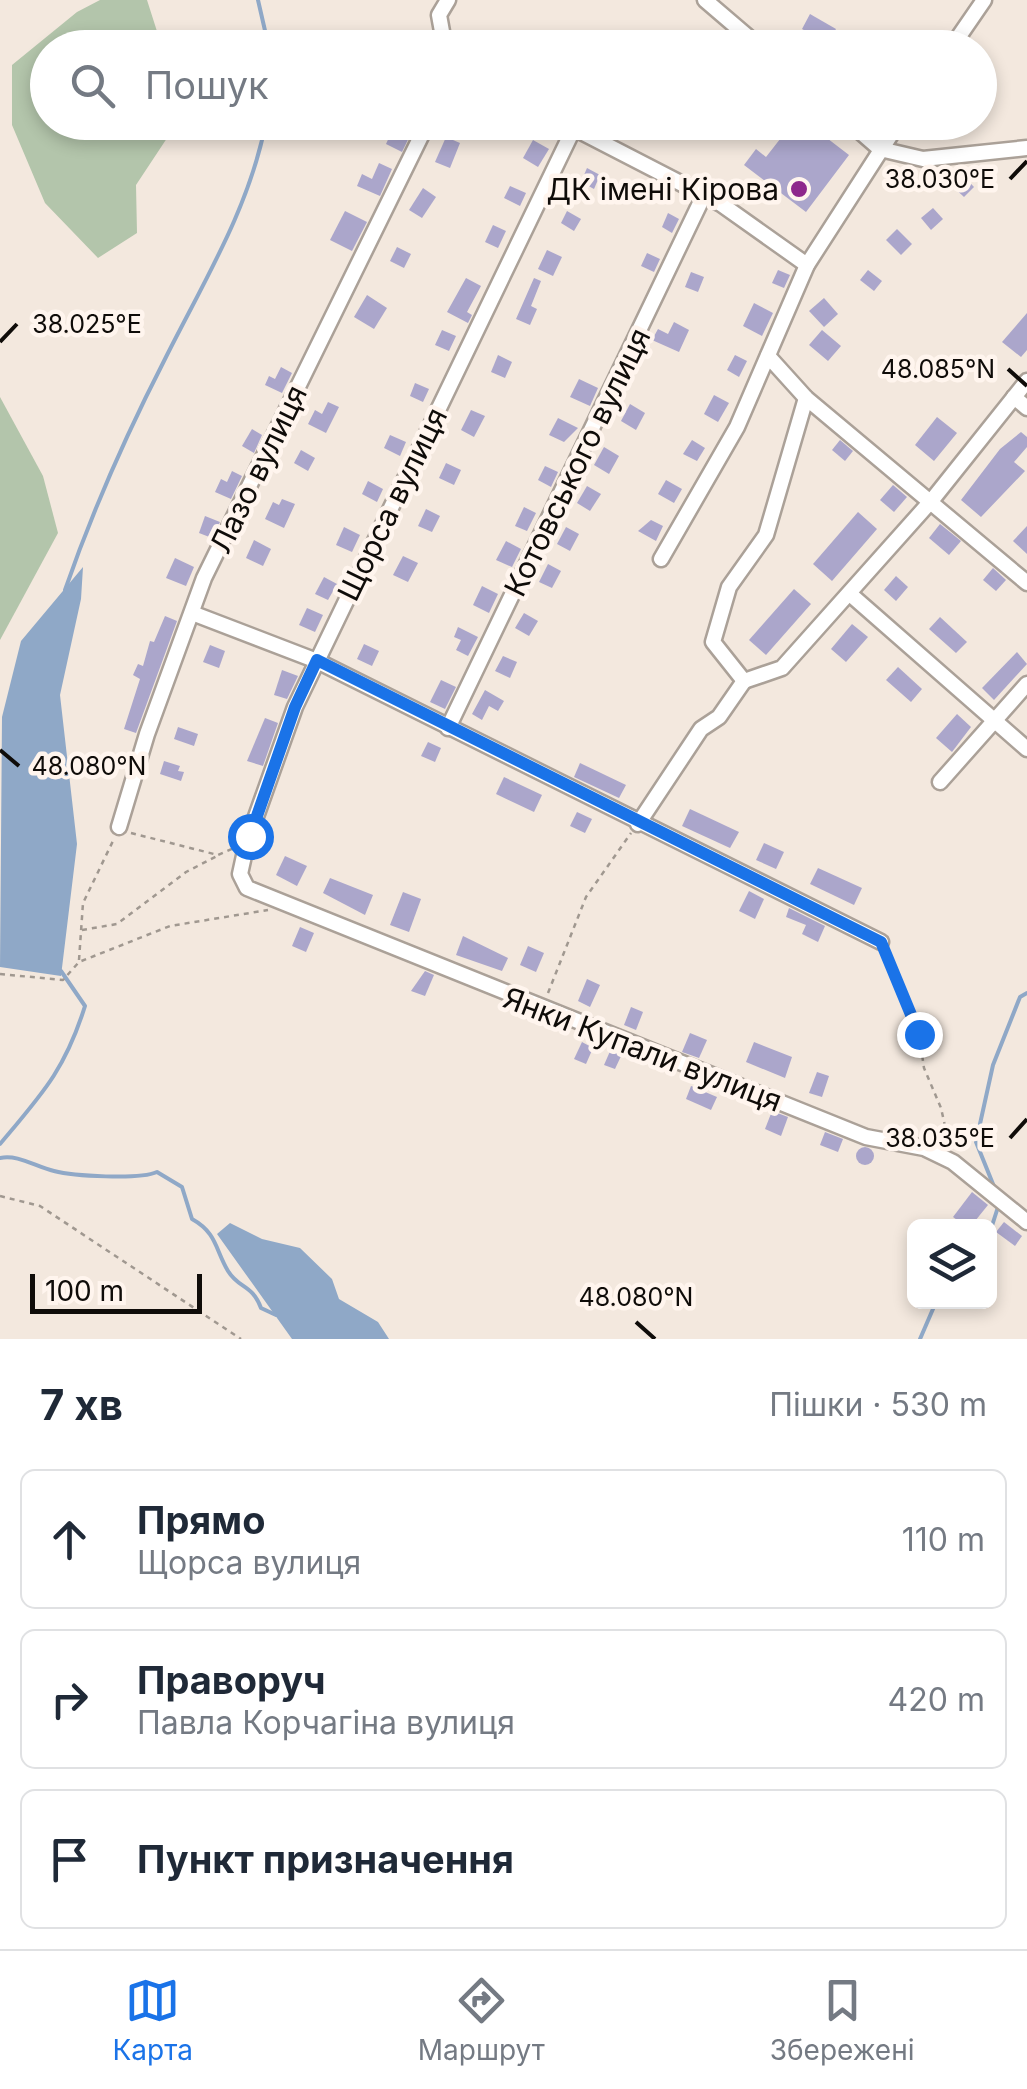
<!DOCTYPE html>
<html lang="uk">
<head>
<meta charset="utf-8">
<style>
	body { margin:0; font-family:Inter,sans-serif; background:#f6f6f7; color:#1f2937 }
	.controls { position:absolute; right:30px; bottom:30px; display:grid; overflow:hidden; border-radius:15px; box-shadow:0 5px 15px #0003 }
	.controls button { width:90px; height:90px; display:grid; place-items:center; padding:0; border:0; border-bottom:2px solid #e0e1e3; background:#fff; color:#1f2937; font:50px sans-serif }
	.scale { position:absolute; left:30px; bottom:25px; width:172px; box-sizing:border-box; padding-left:10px; border:5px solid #0f0c09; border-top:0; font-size:28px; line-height:35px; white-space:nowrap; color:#0f0c09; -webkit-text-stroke:8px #fff5ee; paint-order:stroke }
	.stop { position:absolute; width:30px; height:30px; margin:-22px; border:8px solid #1a73e8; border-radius:50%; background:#fff }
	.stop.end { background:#1a73e8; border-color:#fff; box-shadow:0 2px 10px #0008 }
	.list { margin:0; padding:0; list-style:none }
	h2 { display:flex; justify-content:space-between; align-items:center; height:130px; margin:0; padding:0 40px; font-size:42px }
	h2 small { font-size:32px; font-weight:400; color:#747a83 }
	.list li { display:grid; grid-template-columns:65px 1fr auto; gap:30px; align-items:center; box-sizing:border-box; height:140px; margin:0 20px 20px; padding:0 20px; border:2px solid #e0e1e3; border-radius:15px }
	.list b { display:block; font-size:38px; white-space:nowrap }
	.list p { margin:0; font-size:32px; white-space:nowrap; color:#747a83 }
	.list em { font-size:32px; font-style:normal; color:#747a83 }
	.icon { flex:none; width:55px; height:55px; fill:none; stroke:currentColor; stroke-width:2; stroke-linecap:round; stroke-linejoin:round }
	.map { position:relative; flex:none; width:1027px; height:1339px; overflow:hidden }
	.search { position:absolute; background:#fff; box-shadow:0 5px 15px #0003; left:30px; right:30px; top:30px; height:110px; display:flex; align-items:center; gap:25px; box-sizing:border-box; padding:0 35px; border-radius:55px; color:#747a83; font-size:38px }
	.sheet { height:610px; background:#fff }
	nav { display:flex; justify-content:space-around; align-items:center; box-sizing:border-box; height:140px; border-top:2px solid #e0e1e3; background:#fff; font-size:28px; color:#747a83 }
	nav a { display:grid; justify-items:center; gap:5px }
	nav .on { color:#1a73e8 }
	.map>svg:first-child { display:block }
	.green { fill:#b3c5ab }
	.water { fill:#8fa8c7 }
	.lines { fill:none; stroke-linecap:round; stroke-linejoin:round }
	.stream { stroke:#8fa8c7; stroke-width:4 }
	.building { fill:#aba6cb }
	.minor-casing { stroke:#aba198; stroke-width:19 }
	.path { stroke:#a09890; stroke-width:2.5; stroke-dasharray:5 5; stroke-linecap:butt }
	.minor { stroke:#fff; stroke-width:14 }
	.route { stroke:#1a73e8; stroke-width:12 }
	.ticks { fill:none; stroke:#0f0c09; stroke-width:4 }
	.poi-dot { fill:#8e278c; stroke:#fff5ee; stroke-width:4 }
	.labels { text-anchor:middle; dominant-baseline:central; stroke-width:9; stroke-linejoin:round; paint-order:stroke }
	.poi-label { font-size:30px; fill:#0f0c09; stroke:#fff5ee; text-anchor:end }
	.street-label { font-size:30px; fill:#0f0c09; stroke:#fff5ee }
	.ticks-label { font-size:25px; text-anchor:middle; fill:#0f0c09; stroke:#fff5ee; stroke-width:9; stroke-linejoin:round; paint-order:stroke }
</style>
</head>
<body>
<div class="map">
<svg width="1027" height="1339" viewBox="0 0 1027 1339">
	<rect width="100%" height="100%" fill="#f3e8de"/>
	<g class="green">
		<polygon points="100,0 147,0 162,47 48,48 48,122 177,123 136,185 137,233 98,258 45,203 12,125 12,65 77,12"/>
		<polygon points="0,397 43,476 58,533 0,640"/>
	</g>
	<g class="water">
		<polygon points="83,567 81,599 60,695 77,844 61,976 0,967 2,717 21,641"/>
		<polygon points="230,1223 262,1239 300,1248 332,1279 339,1299 378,1322 389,1339 292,1339 217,1234"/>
	</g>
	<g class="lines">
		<g class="stream">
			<polyline points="258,0 269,48"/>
			<path d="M65,590C92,512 127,433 165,359C204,281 249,209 266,122"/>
			<path d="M0,1144C42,1094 65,1070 85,1006L61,971"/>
			<path d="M0,1158C18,1154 36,1167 54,1171C73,1176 139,1180 157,1172L182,1187L192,1219C217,1233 215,1249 228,1271C239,1289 252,1284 261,1308L276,1315"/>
			<polyline points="995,1189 976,1142 993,1065 1020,997 1027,993"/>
			<polyline points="990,1232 998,1207"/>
			<polyline points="920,1339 936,1302"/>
		</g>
	</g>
	<g class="building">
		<polygon points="810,14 836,29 828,44 802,29"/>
		<polygon points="396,122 415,125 402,152 386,144"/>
		<polygon points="769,122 806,122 849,155 806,212 744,165 756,149 766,157 784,134"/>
		<polygon points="446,137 460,143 450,168 435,162"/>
		<polygon points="533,140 549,149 538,167 523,158"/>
		<polygon points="379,163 392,169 380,196 357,186 362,174 372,179"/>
		<polygon points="587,168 600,175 594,189 581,182"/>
		<polygon points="961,173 974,187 964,197 950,184"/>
		<polygon points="510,186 526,193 520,206 504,198"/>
		<polygon points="423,188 436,197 422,218 409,210"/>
		<polygon points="933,208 943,219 931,230 921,218"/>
		<polygon points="345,211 367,222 352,251 330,240"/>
		<polygon points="567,211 581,219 574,231 561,223"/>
		<polygon points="668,213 679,219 672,233 662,227"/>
		<polygon points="493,225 506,231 498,248 485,242"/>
		<polygon points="897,229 912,244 901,255 886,240"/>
		<polygon points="397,247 411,254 404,268 390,261"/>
		<polygon points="547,250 562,257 553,276 538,269"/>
		<polygon points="647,253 660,259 654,272 641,266"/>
		<polygon points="778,270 790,275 784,288 772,283"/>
		<polygon points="868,270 882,281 874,291 860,280"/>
		<polygon points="691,272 704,277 698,292 685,287"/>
		<polygon points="466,278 481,286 467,312 472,315 468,323 447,312"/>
		<polygon points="534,278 541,281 531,306 537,309 530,325 516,319"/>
		<polygon points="367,295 387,308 374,329 354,317"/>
		<polygon points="824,298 838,314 824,327 809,311"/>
		<polygon points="754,303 773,313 762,336 743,326"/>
		<polygon points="1027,313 1027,350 1021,357 1002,342"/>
		<polygon points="674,322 689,330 679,352 652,340 658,329 668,334"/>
		<polygon points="442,330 456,336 449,351 435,345"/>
		<polygon points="822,330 841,346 828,361 809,345"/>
		<polygon points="498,355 512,362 505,378 491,372"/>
		<polygon points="735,355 747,361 739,377 727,370"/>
		<polygon points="281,367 292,373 282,393 265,385 269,376 275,379"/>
		<polygon points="579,379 598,388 590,406 570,397"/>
		<polygon points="415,383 429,389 423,402 410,396"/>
		<polygon points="714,395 729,403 718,422 704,414"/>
		<polygon points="328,402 339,407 326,433 308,424 315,410 322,414"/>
		<polygon points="630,404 645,413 636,430 621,421"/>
		<polygon points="471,410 485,416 474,437 461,430"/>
		<polygon points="937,417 957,433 934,461 915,445"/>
		<polygon points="558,418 578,428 564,442 549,435"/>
		<polygon points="252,429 262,435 254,453 242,446"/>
		<polygon points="1021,432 1027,437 1027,447 1014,462 1025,471 981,517 961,500 1000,449"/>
		<polygon points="390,435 406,442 400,456 384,448"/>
		<polygon points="692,440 705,448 697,461 683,454"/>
		<polygon points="840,440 853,451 845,461 832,450"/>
		<polygon points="604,447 619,456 609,474 594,465"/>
		<polygon points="301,450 315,458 308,471 294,463"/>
		<polygon points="446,463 461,470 454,485 439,478"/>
		<polygon points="545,466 558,472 551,487 538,480"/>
		<polygon points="232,471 242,476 231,499 215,492 221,479 227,482"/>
		<polygon points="666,480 682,489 674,503 658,494"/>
		<polygon points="368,481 383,489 377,502 362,494"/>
		<polygon points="893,485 907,497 894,512 880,500"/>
		<polygon points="587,486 601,494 590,511 577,503"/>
		<polygon points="282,499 295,504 284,528 265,519 273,502 279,505"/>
		<polygon points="524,507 536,513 527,531 515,526"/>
		<polygon points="426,509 440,516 432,532 418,526"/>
		<polygon points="858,512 877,529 832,581 813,564"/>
		<polygon points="205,516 220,522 212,538 199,533"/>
		<polygon points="651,520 663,526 656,541 638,531"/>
		<polygon points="940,524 961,541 949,555 929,538"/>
		<polygon points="1027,526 1027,554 1013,541"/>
		<polygon points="344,527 360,535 352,552 336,545"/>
		<polygon points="566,527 579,534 570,551 557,544"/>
		<polygon points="254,540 271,549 263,566 246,558"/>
		<polygon points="506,541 521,549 512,567 496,560"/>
		<polygon points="403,556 418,563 408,582 393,575"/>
		<polygon points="175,558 194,567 186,586 166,578"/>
		<polygon points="548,564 561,571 552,588 539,582"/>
		<polygon points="993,568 1006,580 996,591 983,580"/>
		<polygon points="896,576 908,587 896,601 884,590"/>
		<polygon points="324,577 337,584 328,600 315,594"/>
		<polygon points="482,586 498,594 489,613 473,605"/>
		<polygon points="794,589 811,604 766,655 749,640"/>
		<polygon points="307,608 323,615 315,632 299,625"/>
		<polygon points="524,613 538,621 529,636 515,628"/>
		<polygon points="165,616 177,621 136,733 124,729 140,679 133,675 138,664 143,666 150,641 154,642"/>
		<polygon points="940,617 967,642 956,653 929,629"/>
		<polygon points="852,624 868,637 846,662 831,649"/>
		<polygon points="458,627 478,637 468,656 456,650 461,640 454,637"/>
		<polygon points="364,644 379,651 372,666 357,659"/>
		<polygon points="210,645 225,651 219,668 203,662"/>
		<polygon points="1017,652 1027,664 994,700 982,688"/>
		<polygon points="503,656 517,662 510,678 495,671"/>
		<polygon points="898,667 922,689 911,702 886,680"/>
		<polygon points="282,670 298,676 287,699 274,695"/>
		<polygon points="441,680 456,687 445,709 430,702"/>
		<polygon points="485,690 504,701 498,711 489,706 482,720 472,714"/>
		<polygon points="957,714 971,727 952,752 936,738"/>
		<polygon points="265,718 278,723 263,766 247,761"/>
		<polygon points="178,727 198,734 194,746 174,739"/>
		<polygon points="428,742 441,748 435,762 421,756"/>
		<polygon points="164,761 180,766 178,771 184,772 181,781 160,774"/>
		<polygon points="580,763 626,785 619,798 574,777"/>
		<polygon points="504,777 542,795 534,812 496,794"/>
		<polygon points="690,809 739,832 730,848 682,826"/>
		<polygon points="577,812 592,819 585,833 570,826"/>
		<polygon points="764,843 784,852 776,869 756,860"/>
		<polygon points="285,856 307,866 297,886 276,875"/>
		<polygon points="818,868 862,888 854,905 810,884"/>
		<polygon points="330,878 373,895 365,915 323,893"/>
		<polygon points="749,891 764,899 755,919 739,911"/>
		<polygon points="403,892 421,899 409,932 390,925"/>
		<polygon points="789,908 825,926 818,942 802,934 806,925 786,917"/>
		<polygon points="300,927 314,933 306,952 292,946"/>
		<polygon points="463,936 508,958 502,971 456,955"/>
		<polygon points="528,946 544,953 536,972 520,965"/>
		<polygon points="425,971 434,975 425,996 411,991"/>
		<polygon points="587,979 600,985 590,1007 578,1001"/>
		<polygon points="631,1007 643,1012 636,1030 624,1025"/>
		<polygon points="690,1033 707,1040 699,1058 682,1052"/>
		<polygon points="582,1042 593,1048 586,1064 574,1059"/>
		<polygon points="754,1042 792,1057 785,1078 746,1062"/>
		<polygon points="611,1049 622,1054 615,1069 604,1065"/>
		<polygon points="817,1072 829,1076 822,1097 809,1093"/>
		<polygon points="691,1086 717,1097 711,1110 686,1099"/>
		<polygon points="772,1111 788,1117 781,1136 765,1129"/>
		<polygon points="825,1132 843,1139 838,1152 820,1145"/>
		<circle cx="865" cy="1156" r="9"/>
		<polygon points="972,1192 988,1205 971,1226 965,1226 953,1217"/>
		<polygon points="1004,1222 1022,1236 1015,1246 996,1232"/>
	</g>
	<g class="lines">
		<defs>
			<g id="minor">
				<polyline points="705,0 761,48"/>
				<polyline points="445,48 439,15 448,0"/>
				<polyline points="951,48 984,0"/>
				<polyline points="562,122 721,204 807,265"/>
				<polyline points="849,122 880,149 923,159 1027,148"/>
				<polyline points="574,128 295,707 247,842 240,874 247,888 866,1137 924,1148 953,1162 1027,1222"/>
				<polyline points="768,356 806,398 1027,583"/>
				<polyline points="1014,397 1027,408"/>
				<polyline points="661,559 737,427 807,265 899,122"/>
				<polyline points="850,594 1027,749"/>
				<polyline points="192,613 317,661 881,942"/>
				<polyline points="744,681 782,668 932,500 1027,381"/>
				<polyline points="744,681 713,642 729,587 766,535 806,398"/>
				<polyline points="448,728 704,195"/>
				<polyline points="940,782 1027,684"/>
				<polyline points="638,824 701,729 719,717 744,681"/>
				<polyline points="119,827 147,734 204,578 428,122"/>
			</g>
		</defs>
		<use href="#minor" class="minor-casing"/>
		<g class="path">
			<polyline points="131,833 218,855 234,848"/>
			<polyline points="82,930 117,924 186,872 217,856"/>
			<polyline points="885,953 919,1034 924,1068 941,1108 949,1144"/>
			<polyline points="79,960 83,903 113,841"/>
			<polyline points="0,974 63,980 79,962 170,926 268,910"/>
			<polyline points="548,993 586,897 631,833"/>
			<polyline points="0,1196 40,1206 241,1339"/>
		</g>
		<use href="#minor" class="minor"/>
	</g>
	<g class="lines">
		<polyline class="route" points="250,836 295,707 317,660 881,942 919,1034"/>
	</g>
	<path class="ticks" d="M1010,179L1027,161M0,342L17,324M1008,369L1027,386M0,750L19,766M1010,1138L1027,1119M636,1322L655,1339"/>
	<circle class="poi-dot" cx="799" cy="189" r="10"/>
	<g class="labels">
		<g class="poi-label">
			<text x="779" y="189">ДК імені Кірова</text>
		</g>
		<g class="street-label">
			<text transform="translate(577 462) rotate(-64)">Котовського вулиця</text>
			<text transform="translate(258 469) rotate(-64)">Лазо вулиця</text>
			<text transform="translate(392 504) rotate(-64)">Щорса вулиця</text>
			<text transform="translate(643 1049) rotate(21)">Янки Купали вулиця</text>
		</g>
	</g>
	<g class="ticks-label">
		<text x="940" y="188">38.030°E</text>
		<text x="87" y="333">38.025°E</text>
		<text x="938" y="378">48.085°N</text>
		<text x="89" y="775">48.080°N</text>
		<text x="940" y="1147">38.035°E</text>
		<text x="636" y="1306">48.080°N</text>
	</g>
</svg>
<div class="controls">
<button><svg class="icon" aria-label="layers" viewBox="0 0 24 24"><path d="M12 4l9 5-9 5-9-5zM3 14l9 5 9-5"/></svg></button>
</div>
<div class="scale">100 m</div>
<div class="stop" style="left:250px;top:836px"></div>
<div class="stop end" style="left:919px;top:1034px"></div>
<div class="search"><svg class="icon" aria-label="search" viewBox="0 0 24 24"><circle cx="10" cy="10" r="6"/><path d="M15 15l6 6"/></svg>Пошук</div>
</div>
<section class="sheet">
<h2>7 хв<small>Пішки · 530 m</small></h2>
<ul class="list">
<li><svg class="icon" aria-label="ahead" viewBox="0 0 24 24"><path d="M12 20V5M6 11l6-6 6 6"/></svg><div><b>Прямо</b><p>Щорса вулиця</p></div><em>110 m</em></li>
<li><svg class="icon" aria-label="right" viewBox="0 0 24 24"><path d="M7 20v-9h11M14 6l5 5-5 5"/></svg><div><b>Праворуч</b><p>Павла Корчагіна вулиця</p></div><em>420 m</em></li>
<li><svg class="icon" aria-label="arrive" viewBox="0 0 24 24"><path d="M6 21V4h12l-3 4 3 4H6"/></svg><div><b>Пункт призначення</b></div></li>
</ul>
</section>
<nav>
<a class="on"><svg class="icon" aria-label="map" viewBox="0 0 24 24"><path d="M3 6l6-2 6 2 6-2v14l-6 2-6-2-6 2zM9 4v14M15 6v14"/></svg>Карта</a>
<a><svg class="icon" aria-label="directions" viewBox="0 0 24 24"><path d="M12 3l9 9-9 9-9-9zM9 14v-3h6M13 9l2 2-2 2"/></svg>Маршрут</a>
<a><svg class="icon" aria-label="saved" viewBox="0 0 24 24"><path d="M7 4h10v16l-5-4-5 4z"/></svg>Збережені</a>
</nav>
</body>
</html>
